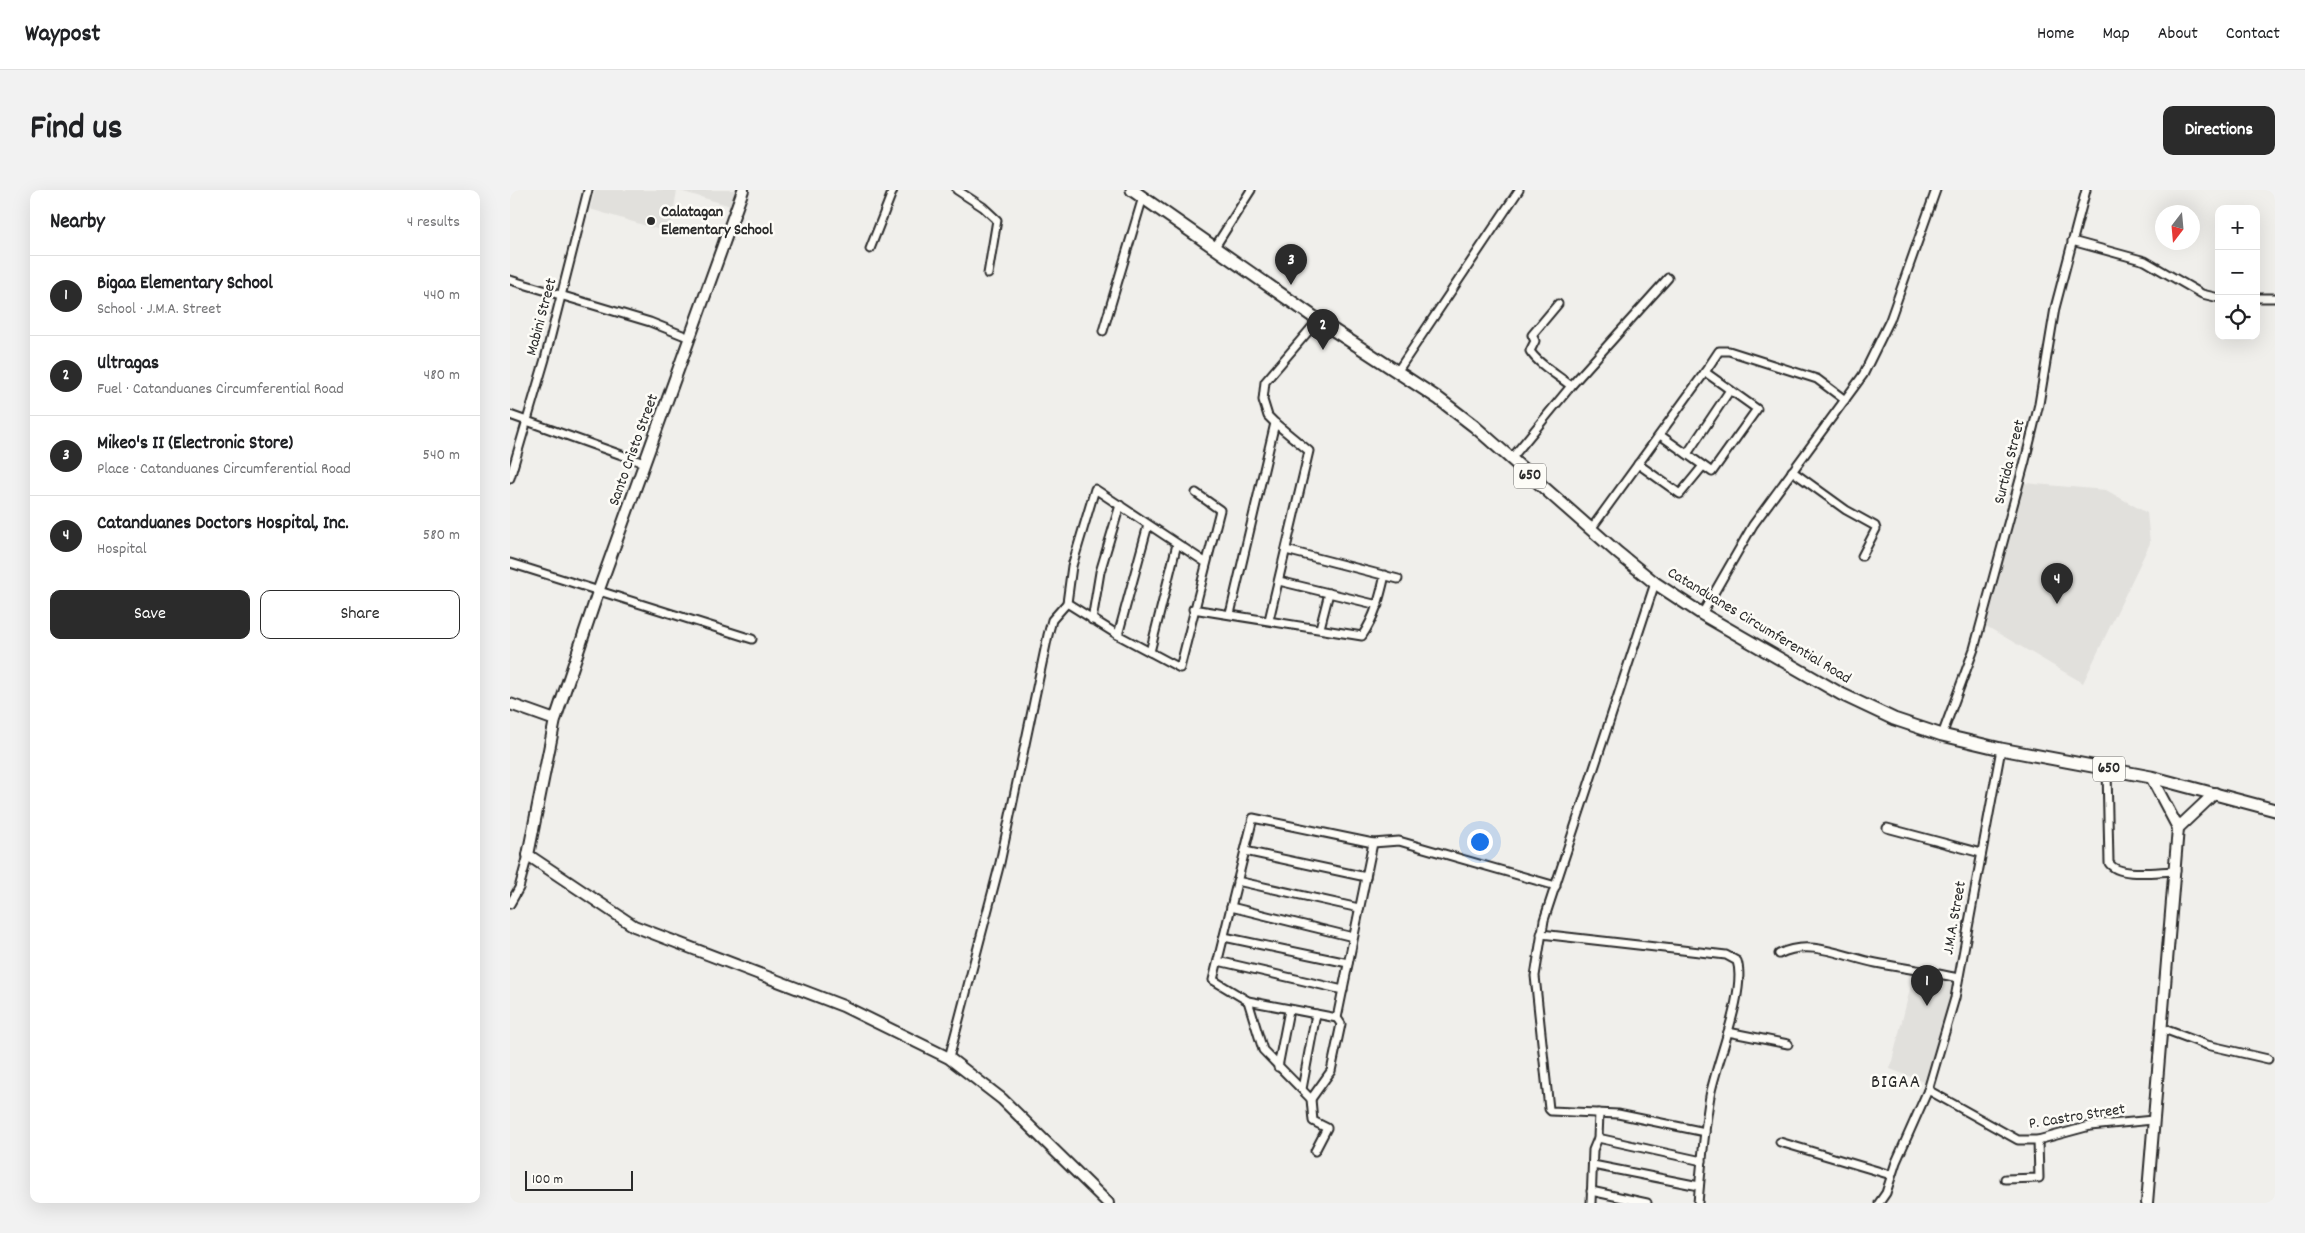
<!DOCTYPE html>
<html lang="en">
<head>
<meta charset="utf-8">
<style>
	body { margin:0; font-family:Dekko,sans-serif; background:#f2f2f2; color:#202124 }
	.controls { position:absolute; right:15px; top:15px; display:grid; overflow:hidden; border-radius:10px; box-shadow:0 5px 20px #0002 }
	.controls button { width:45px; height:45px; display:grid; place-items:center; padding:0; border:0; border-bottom:1px solid #e0e0e0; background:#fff; color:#202124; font:25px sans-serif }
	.compass { position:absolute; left:1645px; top:15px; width:45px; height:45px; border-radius:50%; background:#fff; box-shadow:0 5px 20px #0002; rotate:196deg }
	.scale { position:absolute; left:15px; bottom:12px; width:108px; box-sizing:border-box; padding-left:5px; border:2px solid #2b2b2b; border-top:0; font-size:14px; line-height:18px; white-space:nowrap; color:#2b2b2b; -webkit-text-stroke:4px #fdfcf7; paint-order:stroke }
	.you { position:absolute; left:969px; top:651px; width:18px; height:18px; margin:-12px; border:4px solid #fff; border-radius:50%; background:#1a73e8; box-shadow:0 0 0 8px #1a73e833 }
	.badge { display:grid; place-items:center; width:32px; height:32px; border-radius:50%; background:#2b2b2b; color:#fff; font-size:16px; font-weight:700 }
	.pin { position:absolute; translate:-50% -41px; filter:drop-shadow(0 1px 2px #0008) }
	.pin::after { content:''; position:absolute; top:26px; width:18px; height:15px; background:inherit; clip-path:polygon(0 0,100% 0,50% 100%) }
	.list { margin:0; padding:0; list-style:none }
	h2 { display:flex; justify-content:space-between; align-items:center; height:65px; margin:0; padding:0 20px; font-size:21px }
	h2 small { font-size:16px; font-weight:400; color:#757577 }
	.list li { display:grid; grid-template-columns:32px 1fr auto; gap:15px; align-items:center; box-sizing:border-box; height:80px; padding:0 20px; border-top:1px solid #e0e0e0 }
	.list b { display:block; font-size:19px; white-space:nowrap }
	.list p { margin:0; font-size:16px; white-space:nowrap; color:#757577 }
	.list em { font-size:16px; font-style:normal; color:#757577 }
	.actions { display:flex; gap:10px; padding:15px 20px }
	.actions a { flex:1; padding:11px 0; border:1px solid #2b2b2b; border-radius:10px; text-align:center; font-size:18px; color:#2b2b2b }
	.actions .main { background:#2b2b2b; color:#fff }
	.icon { flex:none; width:28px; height:28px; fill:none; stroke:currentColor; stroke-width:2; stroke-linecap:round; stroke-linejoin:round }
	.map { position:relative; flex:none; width:1765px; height:1013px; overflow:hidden; border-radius:10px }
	header { display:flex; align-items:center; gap:30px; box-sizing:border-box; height:70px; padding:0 25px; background:#fff; border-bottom:1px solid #e0e0e0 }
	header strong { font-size:24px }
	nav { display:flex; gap:28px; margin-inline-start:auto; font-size:18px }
	.intro { display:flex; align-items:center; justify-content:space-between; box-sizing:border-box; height:120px; padding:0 30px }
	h1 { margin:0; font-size:35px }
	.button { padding:12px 22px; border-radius:10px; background:#2b2b2b; color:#fff; font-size:18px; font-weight:700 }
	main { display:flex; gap:30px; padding:0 30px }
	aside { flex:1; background:#fff; border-radius:10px; box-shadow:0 5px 20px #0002 }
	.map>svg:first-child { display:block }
	.built { fill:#e1e0dc }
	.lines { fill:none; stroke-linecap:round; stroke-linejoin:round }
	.street-casing { stroke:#2b2b2b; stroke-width:11 }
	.secondary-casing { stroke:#2b2b2b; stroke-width:14 }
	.primary-casing { stroke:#2b2b2b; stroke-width:15 }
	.street { stroke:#fdfcf7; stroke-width:7 }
	.secondary { stroke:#fdfcf7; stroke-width:10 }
	.primary { stroke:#fdfcf7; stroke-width:11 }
	.poi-dot { fill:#2b2b2b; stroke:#fdfcf7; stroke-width:2 }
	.labels { text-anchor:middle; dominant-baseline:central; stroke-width:5; stroke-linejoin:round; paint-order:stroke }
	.shield { fill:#fdfcf7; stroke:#6a6a68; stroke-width:1 }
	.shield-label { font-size:15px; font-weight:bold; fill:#2b2b2b }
	.poi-label { font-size:16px; font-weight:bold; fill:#2b2b2b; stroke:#fdfcf7; text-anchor:start }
	.street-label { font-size:16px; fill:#2b2b2b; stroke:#fdfcf7 }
	.quarter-label { font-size:19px; letter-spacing:1px; fill:#2b2b2b; stroke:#fdfcf7 }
</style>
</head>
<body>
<header>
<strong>Waypost</strong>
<nav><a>Home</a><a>Map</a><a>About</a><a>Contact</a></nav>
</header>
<div class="intro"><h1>Find us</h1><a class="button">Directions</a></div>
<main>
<aside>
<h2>Nearby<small>4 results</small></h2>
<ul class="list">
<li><span class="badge">1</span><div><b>Bigaa Elementary School</b><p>School · J.M.A. Street</p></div><em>440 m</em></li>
<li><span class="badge">2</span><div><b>Ultragas</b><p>Fuel · Catanduanes Circumferential Road</p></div><em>480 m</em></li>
<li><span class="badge">3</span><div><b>Mikeo's II (Electronic Store)</b><p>Place · Catanduanes Circumferential Road</p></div><em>540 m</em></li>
<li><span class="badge">4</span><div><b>Catanduanes Doctors Hospital, Inc.</b><p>Hospital</p></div><em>580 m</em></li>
</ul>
<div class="actions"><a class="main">Save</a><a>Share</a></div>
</aside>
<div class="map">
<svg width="1765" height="1013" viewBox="0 0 1765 1013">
	<rect width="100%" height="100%" fill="#f0efeb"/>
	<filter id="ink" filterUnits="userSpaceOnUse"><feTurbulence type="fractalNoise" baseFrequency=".02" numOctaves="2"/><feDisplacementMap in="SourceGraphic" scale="10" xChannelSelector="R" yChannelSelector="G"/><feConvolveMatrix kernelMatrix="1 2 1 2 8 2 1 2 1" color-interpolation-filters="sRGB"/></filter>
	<g filter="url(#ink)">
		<g class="built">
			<polygon points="85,0 230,0 224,17 167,0 160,43 80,19"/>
			<polygon points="1514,293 1596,300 1637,323 1640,353 1573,493 1476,436"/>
			<polygon points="1404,783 1445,791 1432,842 1414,892 1380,879"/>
		</g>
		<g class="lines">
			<defs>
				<g id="street">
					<polyline points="447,0 473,17 487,30 478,84"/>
					<polyline points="1562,51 1635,71 1692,104 1709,108"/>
					<polyline points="705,57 741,0"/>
					<polyline points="360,59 383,0"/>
					<polyline points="0,90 140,132 180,148"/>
					<polyline points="1746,108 1765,108"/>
					<path d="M1048,114L1022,145L1025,151L1020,161C1028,174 1049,186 1061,196"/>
					<polyline points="593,141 633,7"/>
					<polyline points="887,182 1009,0"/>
					<polyline points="0,225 134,273"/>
					<polyline points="1150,245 1202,282 1247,219 1195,182"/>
					<polyline points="1177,264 1220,200"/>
					<polyline points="1001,269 1061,196 1158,88"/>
					<polyline points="1128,274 1170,304 1193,276"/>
					<polyline points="1282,281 1336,320 1365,336 1366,339 1352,366"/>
					<polyline points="0,288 35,169 78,0"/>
					<polyline points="686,303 710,320 670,478 608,445 557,413 562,376 585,299 695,372"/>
					<polyline points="1081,339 1195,182 1209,161 1219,161 1307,189 1335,210"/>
					<polyline points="776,360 888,389"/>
					<polyline points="0,373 242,449"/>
					<polyline points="769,391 868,415"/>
					<polyline points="1145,393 1034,730 1025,786 1039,919 1041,921 1108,924 1195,942"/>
					<path d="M683,419L852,446C865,427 870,407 875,385"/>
					<polyline points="720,424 765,233"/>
					<polyline points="1192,424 1243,335 1353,185 1380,130 1426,0"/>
					<polyline points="582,430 590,382 610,315"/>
					<polyline points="759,430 799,261 765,233 758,226 753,210 755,192 808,130"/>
					<polyline points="810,438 819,403"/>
					<polyline points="608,445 638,335"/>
					<polyline points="640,462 667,354"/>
					<polyline points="1432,545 1464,459 1515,271 1529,214 1545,118 1576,0"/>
					<path d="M1597,579L1599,673C1609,688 1648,681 1666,681"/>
					<polyline points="1377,638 1471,663"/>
					<polyline points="735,661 856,687"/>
					<polyline points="727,691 849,718"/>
					<polyline points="0,714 9,698 18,665"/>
					<polyline points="721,717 843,747"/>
					<path d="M1031,744L1216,765L1227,771C1237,800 1206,873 1200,906C1194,941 1191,977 1188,1013"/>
					<polyline points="714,747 838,773"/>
					<path d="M1269,764C1300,748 1334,767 1366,773C1393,778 1421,782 1448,788"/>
					<polyline points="708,771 833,800"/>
					<polyline points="738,811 753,860 801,909 803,931 817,938 805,961"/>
					<polyline points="827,828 738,811 703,790 743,628 863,653 889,651 1046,696"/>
					<polyline points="1651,838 1697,855 1758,869"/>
					<polyline points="1218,842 1278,854"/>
					<polyline points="439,868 490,673 538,445 542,430 557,413"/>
					<polyline points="768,877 779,820"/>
					<polyline points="792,899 806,824"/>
					<polyline points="1418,900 1508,950 1528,950 1580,936 1643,930"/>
					<polyline points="801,909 821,881 831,834 827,828 863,653"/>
					<polyline points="1088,948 1089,923"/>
					<polyline points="1270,952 1381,985"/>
					<polyline points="1083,975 1189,996"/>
					<polyline points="1495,989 1529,988 1528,950"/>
					<polyline points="1081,1001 1137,1013"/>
					<polyline points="1081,1013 1083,960 1088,948 1192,971"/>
					<polyline points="1369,1013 1376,1003 1386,972 1418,900 1445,808 1491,559"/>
				</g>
				<g id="secondary">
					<polyline points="233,0 88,402 45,530 18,665 124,736 333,816 439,868 492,909 598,1013"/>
					<polyline points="0,514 45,530"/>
					<polyline points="1668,638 1705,603"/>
					<polyline points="1637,1013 1668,638 1641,587"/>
				</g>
				<polyline id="primary" points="622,0 808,130 929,209 964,236 1108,363 1145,393 1192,424 1331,504 1384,529 1432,545 1491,559 1641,587 1765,620"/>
			</defs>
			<use href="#street" class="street-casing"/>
			<use href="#secondary" class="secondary-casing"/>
			<use href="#primary" class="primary-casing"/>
			<use href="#street" class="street"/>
			<use href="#secondary" class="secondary"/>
			<use href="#primary" class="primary"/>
		</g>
	</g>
	<circle class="poi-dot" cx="141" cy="31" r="5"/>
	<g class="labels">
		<g class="shield">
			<rect x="1004" y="273.5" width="32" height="25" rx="4"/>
			<rect x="1583" y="566.5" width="32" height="25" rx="4"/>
		</g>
		<g class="shield-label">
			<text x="1020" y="286">650</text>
			<text x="1599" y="579">650</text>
		</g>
		<g class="poi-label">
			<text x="151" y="22">Calatagan<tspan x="151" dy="18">Elementary School</tspan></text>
		</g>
		<g class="street-label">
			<text transform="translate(32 127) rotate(-75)">Mabini Street</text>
			<text transform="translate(124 260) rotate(-70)">Santo Cristo Street</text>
			<text transform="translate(1500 272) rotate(-76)">Surtida Street</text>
			<text transform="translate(1249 436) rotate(31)">Catanduanes Circumferential Road</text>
			<text transform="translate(1445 728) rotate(-80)">J.M.A. Street</text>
			<text transform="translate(1567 927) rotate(-9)">P. Castro Street</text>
		</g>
		<g class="quarter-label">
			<text x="1386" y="893">BIGAA</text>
		</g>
	</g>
</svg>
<div class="controls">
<button>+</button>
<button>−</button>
<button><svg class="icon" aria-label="locate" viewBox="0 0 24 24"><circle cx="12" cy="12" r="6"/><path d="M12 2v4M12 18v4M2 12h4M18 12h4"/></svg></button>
</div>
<svg class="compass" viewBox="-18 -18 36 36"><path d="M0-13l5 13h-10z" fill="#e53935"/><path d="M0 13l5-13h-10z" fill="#757577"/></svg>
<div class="scale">100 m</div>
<div class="you"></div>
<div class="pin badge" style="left:1417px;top:816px">1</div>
<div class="pin badge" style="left:813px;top:160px">2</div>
<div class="pin badge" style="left:781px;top:95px">3</div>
<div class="pin badge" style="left:1547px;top:414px">4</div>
</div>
</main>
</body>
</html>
